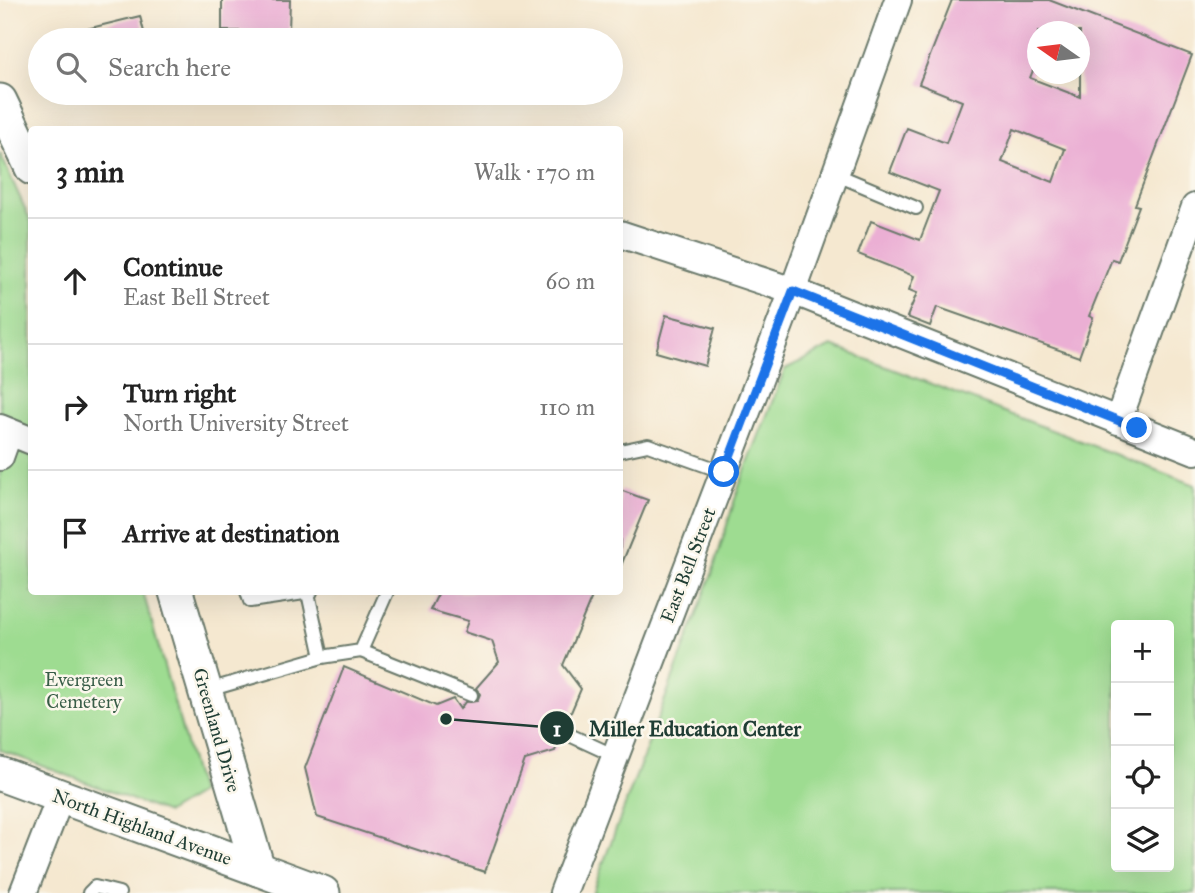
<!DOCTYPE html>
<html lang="en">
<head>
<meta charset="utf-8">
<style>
	body { margin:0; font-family:"IM FELL Great Primer",serif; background:#f2f2f2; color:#222 }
	.controls { position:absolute; right:21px; bottom:21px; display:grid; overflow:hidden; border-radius:7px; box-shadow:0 7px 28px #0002 }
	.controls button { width:63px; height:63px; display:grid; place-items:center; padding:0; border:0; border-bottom:2px solid #e0e0e0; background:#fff; color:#222; font:35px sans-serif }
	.compass { position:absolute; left:1027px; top:21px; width:63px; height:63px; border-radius:50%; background:#fff; box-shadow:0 7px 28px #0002; rotate:284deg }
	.stop { position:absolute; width:21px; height:21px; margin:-16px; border:5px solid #1a73e8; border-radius:50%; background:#fff }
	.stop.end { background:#1a73e8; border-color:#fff; box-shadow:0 2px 7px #0008 }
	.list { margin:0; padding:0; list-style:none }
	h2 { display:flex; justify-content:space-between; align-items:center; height:91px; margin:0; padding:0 28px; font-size:30px }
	h2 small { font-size:23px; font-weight:400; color:#767676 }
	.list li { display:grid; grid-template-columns:46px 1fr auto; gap:21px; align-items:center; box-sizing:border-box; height:126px; padding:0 28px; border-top:2px solid #e0e0e0 }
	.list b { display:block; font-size:26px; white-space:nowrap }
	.list p { margin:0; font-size:23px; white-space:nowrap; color:#767676 }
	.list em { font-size:23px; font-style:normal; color:#767676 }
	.icon { flex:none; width:38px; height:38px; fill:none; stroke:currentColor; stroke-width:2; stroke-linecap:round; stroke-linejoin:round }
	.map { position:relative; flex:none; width:1195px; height:893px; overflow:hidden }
	.search { position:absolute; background:#fff; box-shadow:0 7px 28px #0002; left:28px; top:28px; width:595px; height:77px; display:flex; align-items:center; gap:18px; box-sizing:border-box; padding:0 24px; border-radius:38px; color:#767676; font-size:26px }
	.panel { position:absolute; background:#fff; box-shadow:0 7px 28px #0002; left:28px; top:126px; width:595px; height:469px; border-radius:7px }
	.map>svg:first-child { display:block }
	.green { fill:#9edc91; stroke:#5e8c62; stroke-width:2; fill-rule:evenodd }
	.building { fill:#ebafd4; fill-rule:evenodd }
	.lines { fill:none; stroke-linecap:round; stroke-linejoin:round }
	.service-casing { stroke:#6a796b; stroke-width:16 }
	.minor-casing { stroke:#6a796b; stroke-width:30 }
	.tertiary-casing { stroke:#6a796b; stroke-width:37 }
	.service { stroke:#fff; stroke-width:12 }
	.minor { stroke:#fff; stroke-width:26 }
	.tertiary { stroke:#fff; stroke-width:33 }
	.route { stroke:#1a73e8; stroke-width:9 }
	.labels { text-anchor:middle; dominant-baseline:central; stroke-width:5; stroke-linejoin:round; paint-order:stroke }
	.street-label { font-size:19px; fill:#1f3d34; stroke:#fbf7ec }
	.park-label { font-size:19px; fill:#385d47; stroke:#fbf7ec }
	.leader { fill:none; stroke:#1f3d34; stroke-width:2.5 }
	.callout-dot { fill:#1f3d34; stroke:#fbf7ec; stroke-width:2.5 }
	.mark-label { font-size:21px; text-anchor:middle; font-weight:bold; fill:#fff }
	.callout-label { font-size:21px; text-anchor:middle; font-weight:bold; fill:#1f3d34; stroke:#fbf7ec; stroke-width:5; stroke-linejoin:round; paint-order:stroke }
</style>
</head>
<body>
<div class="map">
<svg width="1195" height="893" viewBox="0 0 1195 893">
	<rect width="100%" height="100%" fill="#fbf7ec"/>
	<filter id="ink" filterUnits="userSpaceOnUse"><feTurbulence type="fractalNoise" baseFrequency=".0143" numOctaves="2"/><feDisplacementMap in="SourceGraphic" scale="14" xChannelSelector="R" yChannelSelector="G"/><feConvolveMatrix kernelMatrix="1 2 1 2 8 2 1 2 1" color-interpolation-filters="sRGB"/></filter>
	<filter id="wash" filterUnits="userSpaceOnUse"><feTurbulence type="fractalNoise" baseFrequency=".00686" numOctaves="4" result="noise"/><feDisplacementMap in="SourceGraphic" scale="28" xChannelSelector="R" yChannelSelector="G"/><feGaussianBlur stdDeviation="1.57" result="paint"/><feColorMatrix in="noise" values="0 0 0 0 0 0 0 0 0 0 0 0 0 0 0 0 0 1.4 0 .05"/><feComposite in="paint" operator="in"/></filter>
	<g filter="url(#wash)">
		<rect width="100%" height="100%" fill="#f5e8d0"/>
		<g class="green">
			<polygon points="0,153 31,222 32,592 143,592 200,793 167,813 0,750"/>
			<path d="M832,346L1195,485V893H592L712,574L738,489L785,369ZM1116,625H1169V867H1116Z"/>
		</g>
		<g id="blocks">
			<g class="building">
				<polygon points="222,0 290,0 289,31 222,31"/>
				<path d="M952,0H1049L1192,55L1135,205L1139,206L1118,261L1112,259L1089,316L1093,318L1079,357L937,307L930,326L907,317L917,293L909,290L914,276L858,254L871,221L920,240L939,191L890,172L907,128L946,143L962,101L919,84ZM1038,32H1080V97L1030,78L1038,58ZM1014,129L1065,149L1053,182L1002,162Z"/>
				<polygon points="140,16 146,40 70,40 70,33"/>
				<polygon points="666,315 715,328 705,366 656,352"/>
				<polygon points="620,490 648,500 620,568"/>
				<polygon points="439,592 594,592 563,665 581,689 566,724 559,725 555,729 559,740 555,751 525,760 485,872 317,817 305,768 344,667 436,706 453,699 460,709 465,702 477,701 480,694 476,688 499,662 492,641 464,632 468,621 430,610"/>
			</g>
		</g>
	</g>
	<g filter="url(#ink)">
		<use href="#blocks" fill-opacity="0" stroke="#6a796b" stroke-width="2"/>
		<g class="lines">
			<defs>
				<g id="service">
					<polyline points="835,174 916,208"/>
					<polyline points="620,451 648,445 724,472"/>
					<polyline points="247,592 250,601 311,592"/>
					<polyline points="308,593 322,657"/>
					<polyline points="361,651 471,695"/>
					<polyline points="205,691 322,657 361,651 387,592"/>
					<polyline points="563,732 615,756"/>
					<polyline points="89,893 95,887 119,893"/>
				</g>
				<g id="minor">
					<polyline points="620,234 793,291 1195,451"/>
					<polyline points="1118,421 1195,207"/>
					<polyline points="0,428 32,441"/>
					<polyline points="0,457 9,432"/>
					<polyline points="23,893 60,798"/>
					<polyline points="563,893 793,291 898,0"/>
				</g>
				<g id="tertiary">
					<polyline points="0,101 32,168"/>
					<polyline points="176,592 258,869"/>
					<polyline points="0,774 323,893"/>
				</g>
			</defs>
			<use href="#service" class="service-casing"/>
			<use href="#minor" class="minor-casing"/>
			<use href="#tertiary" class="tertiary-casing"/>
			<use href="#service" class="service"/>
			<use href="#minor" class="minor"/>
			<use href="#tertiary" class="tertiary"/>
		</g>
	</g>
	<g class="lines" filter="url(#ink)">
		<polyline class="route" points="724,472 793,291 1137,428"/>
	</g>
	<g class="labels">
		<g class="street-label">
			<text transform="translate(688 565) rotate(-69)">East Bell Street</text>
			<text transform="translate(217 730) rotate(74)">Greenland Drive</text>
			<text transform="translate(142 827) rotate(20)">North Highland Avenue</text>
		</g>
		<g class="park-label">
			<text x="84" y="679">Evergreen<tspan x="84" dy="22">Cemetery</tspan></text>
		</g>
	</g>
	<path class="leader" d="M446 719L557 728"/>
	<g class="callout-dot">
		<circle cx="446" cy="719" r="7"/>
		<circle cx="557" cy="728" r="18"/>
	</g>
	<g class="mark-label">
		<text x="557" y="736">1</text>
	</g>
	<g class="callout-label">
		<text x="695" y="736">Miller Education Center</text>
	</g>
</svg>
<div class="controls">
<button>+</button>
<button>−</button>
<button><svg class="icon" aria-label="locate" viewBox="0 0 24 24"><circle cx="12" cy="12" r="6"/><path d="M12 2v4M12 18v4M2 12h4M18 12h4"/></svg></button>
<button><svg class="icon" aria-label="layers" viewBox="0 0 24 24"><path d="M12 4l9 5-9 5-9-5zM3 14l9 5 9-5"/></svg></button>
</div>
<svg class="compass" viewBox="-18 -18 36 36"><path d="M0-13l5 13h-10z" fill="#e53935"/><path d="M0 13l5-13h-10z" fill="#767676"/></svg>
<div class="stop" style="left:724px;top:472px"></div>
<div class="stop end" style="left:1137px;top:428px"></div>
<div class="search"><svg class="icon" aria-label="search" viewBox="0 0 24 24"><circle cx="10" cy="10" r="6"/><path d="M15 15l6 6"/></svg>Search here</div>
<section class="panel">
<h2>3 min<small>Walk · 170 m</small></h2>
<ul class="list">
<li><svg class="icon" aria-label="ahead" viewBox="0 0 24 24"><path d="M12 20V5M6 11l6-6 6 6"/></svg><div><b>Continue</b><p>East Bell Street</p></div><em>60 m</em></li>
<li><svg class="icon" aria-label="right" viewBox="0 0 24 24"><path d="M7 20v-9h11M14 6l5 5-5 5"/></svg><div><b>Turn right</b><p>North University Street</p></div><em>110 m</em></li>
<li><svg class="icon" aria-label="arrive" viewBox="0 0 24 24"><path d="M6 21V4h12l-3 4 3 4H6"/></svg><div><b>Arrive at destination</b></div></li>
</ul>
</section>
</div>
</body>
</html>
